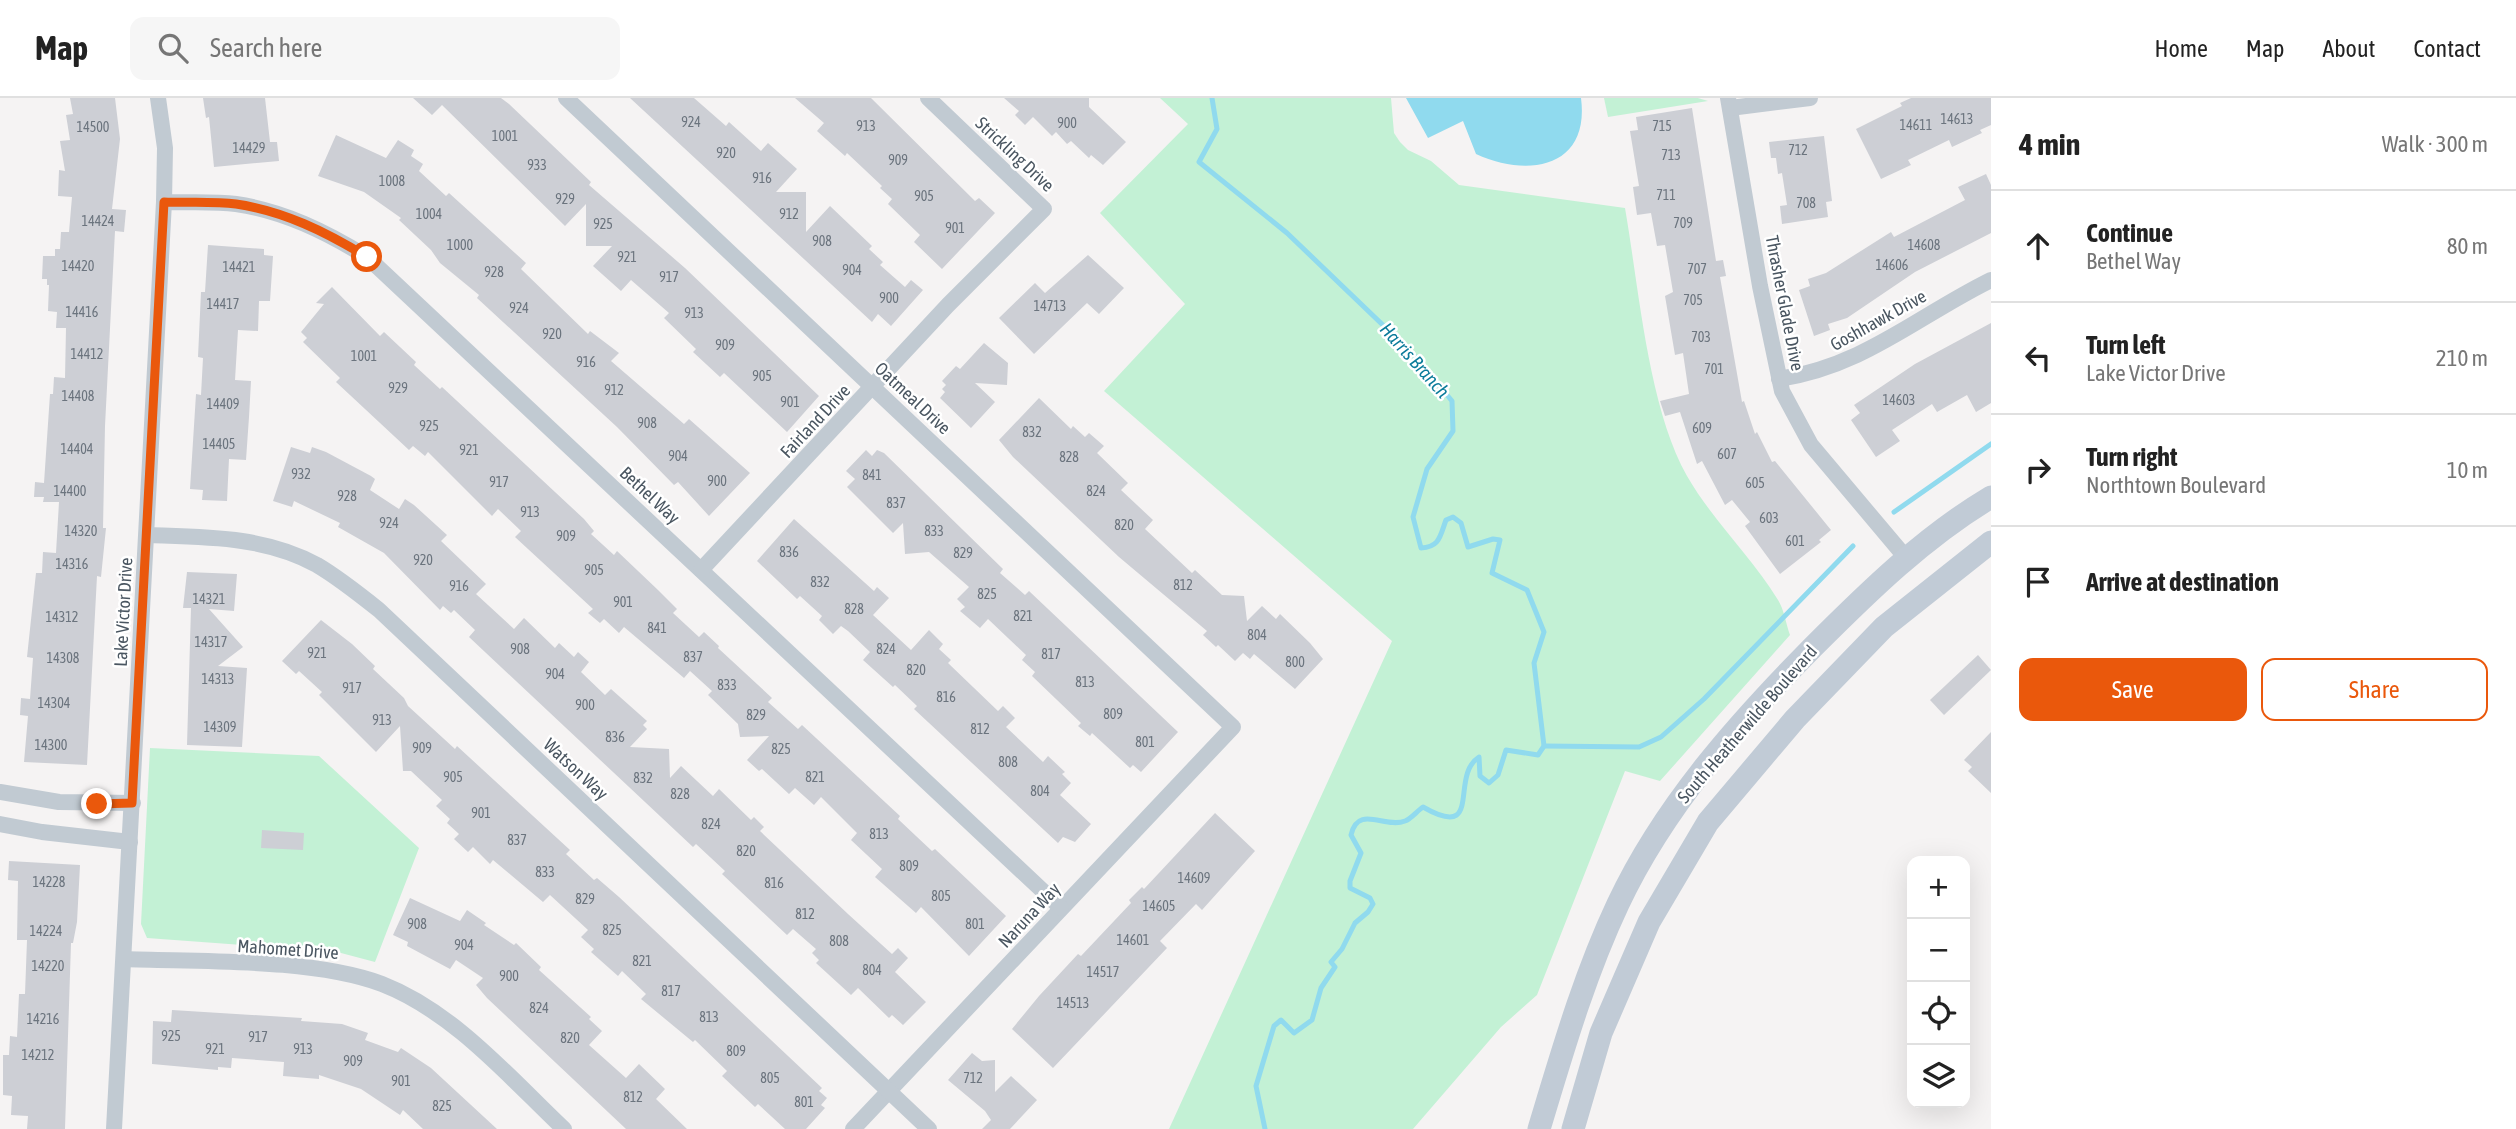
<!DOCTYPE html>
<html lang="en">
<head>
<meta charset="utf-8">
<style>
	body { margin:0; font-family:"Asap Condensed",sans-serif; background:#f6f6f6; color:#222 }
	.controls { position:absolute; right:21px; bottom:21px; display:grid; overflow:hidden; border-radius:14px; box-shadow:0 7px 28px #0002 }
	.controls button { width:63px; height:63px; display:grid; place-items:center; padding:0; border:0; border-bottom:2px solid #e0e0e0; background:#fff; color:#222; font:35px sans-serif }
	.stop { position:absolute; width:21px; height:21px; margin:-16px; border:5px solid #ea580c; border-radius:50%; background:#fff }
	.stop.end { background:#ea580c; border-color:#fff; box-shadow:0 2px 7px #0008 }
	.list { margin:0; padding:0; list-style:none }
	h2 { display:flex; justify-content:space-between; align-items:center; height:91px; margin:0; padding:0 28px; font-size:30px }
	h2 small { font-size:23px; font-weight:400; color:#767676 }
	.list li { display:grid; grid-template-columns:46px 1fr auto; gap:21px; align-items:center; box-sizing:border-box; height:112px; padding:0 28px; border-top:2px solid #e0e0e0 }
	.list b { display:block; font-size:26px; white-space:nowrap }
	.list p { margin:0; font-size:23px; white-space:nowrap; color:#767676 }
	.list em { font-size:23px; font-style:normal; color:#767676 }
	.actions { display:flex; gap:14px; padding:21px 28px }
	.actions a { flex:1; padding:16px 0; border:2px solid #ea580c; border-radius:14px; text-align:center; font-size:24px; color:#ea580c }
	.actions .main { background:#ea580c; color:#fff }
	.icon { flex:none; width:38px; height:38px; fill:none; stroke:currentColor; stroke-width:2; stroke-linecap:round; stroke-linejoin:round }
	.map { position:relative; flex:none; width:1991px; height:1031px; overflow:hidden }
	header { display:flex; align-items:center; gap:42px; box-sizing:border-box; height:98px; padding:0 35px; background:#fff; border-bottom:2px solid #e0e0e0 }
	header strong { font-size:33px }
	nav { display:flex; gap:38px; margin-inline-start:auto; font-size:24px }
	.search { width:490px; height:63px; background:#f6f6f6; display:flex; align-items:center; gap:18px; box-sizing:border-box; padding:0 24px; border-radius:14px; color:#767676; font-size:26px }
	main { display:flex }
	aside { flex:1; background:#fff }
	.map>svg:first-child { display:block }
	.green { fill:#c3f1d5 }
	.water { fill:#90daee }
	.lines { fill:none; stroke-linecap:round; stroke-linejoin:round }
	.stream { stroke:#90daee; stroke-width:5 }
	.building { fill:#cdcfd5 }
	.minor { stroke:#c1cad2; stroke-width:16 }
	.secondary { stroke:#c1cbd6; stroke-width:23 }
	.route { stroke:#ea580c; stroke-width:9 }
	.labels { text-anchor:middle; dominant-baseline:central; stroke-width:5; stroke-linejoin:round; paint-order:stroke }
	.number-label { font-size:14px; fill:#6b747e }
	.street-label { font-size:18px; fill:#4a5661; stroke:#fff }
	.water-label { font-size:19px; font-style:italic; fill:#0c7c9b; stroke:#fff }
</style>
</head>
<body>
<header>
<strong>Map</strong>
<div class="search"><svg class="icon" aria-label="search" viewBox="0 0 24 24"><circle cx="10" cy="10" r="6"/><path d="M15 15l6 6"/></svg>Search here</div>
<nav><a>Home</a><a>Map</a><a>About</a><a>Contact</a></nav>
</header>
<main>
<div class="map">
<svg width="1991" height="1031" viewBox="0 0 1991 1031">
	<rect width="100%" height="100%" fill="#f5f3f3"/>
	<g class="green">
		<path d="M1160,0H1391L1394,35L1400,44L1408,52L1431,63L1459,87L1625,110C1639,190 1648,309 1687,378C1713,423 1751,458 1778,502C1784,511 1786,526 1790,537L1660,683L1625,673L1537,897L1501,929L1413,1031H1169L1392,543L1104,293L1185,206L1100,115L1188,26Z"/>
		<polygon points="1604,0 1698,0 1708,3 1608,19"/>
		<polygon points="150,650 319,658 419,750 375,864 341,855 308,852 147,840 141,826"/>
	</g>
	<path class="water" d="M1406,0H1581C1590,70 1528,80 1476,56L1463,23L1428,40Z"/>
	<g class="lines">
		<g class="stream">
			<path d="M1212,0L1217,31L1199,64L1287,135L1411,254L1452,303L1453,333L1427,371L1413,419L1421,450C1440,449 1440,438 1446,422L1453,419L1461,425L1468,449L1493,441L1500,442L1492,475L1527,492L1544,534L1534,565L1544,648L1538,657L1506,652L1498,677L1489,685L1480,678L1479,659C1449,678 1484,744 1423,709C1417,713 1411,721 1405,723C1385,731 1358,706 1351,737L1361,755L1350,783V790L1370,800L1373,806L1368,814L1355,825L1342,851L1331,864L1335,869L1321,890L1312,922L1294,935L1281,922L1274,928L1256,988L1265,1031"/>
			<polyline points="1894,414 1991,346"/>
			<polyline points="1544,648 1639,649 1661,639 1704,601 1853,448"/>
		</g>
	</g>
	<g class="building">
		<polygon points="70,0 115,0 120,41 112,111 126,112 124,134 115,133 105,328 103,430 106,430 101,479 97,478 87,667 24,664 28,618 20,617 21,600 30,601 33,560 27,559 36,475 42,475 43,454 56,455 59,404 43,404 44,399 34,399 35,384 44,385 50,296 53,296 54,279 65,280 66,230 56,230 57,214 48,213 49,187 47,187 47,181 42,181 43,158 55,158 55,151 60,151 61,134 69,134 72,99 58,98 59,72 65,73 60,43 70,42 66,17 73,16"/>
		<polygon points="203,0 265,0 270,44 277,44 279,63 214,69 209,19 206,20"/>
		<polygon points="413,0 501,0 509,6 591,84 589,87 685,170 819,298 787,334 724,275 720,279 693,254 696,251 664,220 669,215 631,182 621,193 593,168 612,148 586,148 586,106 565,128 442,7 432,17"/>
		<polygon points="630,0 694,0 726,28 729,24 761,53 768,45 797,71 776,94 806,94 806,134 830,108 872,148 869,151 883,164 880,167 905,189 911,182 923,192 891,228 878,216 872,224"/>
		<polygon points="795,0 871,0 975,103 979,100 995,115 942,171 914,144 920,137 888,106 892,101 880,90 882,88 847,55 845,58 817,33 824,25"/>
		<polygon points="1004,0 1089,0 1089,9 1126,44 1103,67 1091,57 1089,60 1071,43 1067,46 1056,34 1052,38 1033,19 1025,27 1015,17 1019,13"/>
		<polygon points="1911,0 1991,0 1991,27 1980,32 1982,35 1952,49 1949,42 1908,62 1911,67 1881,81 1856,31 1902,8 1900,5"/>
		<polygon points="1692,10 1716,163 1723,162 1726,178 1720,179 1742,304 1744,303 1755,336 1757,334 1772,364 1775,363 1831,432 1819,442 1821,444 1780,476 1745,428 1750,424 1732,402 1725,407 1702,363 1697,366 1680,314 1665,318 1660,303 1689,296 1683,255 1675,257 1665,198 1673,194 1665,147 1657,148 1651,115 1637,117 1633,89 1639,88 1630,33 1638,32 1636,19"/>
		<polygon points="336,37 386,60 398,42 414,52 411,58 423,66 419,73 446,98 449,95 526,165 521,171 588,236 590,233 619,255 611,263 684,326 689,321 750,375 709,418 678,384 674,387 617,329 477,200 479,197 440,165 431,152 399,122 401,120 364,94 318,78"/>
		<polygon points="1824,38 1832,103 1826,104 1828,119 1782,126 1780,108 1787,107 1782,75 1778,76 1776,60 1771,60 1769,44"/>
		<polygon points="1986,76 1991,87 1991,135 1915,174 1847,220 1828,226 1830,232 1814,238 1799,192 1810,188 1808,181 1826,175 1891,134 1894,139 1965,102 1958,89"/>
		<polygon points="208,147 264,151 264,157 273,158 270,203 259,203 258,233 238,232 235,282 251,283 249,319 246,362 229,361 227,403 202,402 203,392 190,391 196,296 201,297 203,260 198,259 201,194 205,194"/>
		<polygon points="1088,157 1124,190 1099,216 1087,205 1034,256 999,220 1035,185 1045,195"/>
		<polygon points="332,189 380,238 384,234 416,264 414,267 440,291 442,289 584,421 594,433 591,436 614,457 617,453 658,492 677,511 673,515 699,539 704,534 719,548 718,550 772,600 768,604 798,631 802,627 900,718 898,721 916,738 932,753 935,751 1006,818 969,858 921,809 916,815 875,779 882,771 851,742 857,735 821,699 814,707 795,690 789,696 762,671 759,673 747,662 769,638 740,639 738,626 708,597 712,593 690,573 684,580 624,529 619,535 604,521 600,525 588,515 593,511 515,439 521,433 498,411 492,418 428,354 425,358 413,348 409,352 336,284 340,280 303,244 307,240 301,234 324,206 316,205"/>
		<polygon points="1991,225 1991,305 1976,314 1967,297 1937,314 1932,306 1892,332 1900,343 1876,359 1851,322 1860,315 1854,307 1915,266"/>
		<polygon points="984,245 1008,265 1007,287 975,285 995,304 971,330 940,300 945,294 942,291 946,287 942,283 956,268 960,271"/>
		<polygon points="1039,300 1071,331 1073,328 1085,339 1089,335 1104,348 1097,355 1128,385 1121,392 1153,422 1145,431 1192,475 1195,472 1222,497 1244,498 1247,523 1262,508 1276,521 1280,516 1310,545 1323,561 1295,591 1254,556 1250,561 1243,555 1235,563 1218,547 1216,549 1203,537 1207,533 1119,459 1013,359 999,342"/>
		<polygon points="291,349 310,355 312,349 326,354 371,378 375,381 370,392 399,411 405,401 414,407 447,437 441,443 486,486 476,496 514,531 524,520 555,550 559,545 574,559 578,554 589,564 581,574 605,597 611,591 647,623 643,627 647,631 630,649 669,651 670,680 681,668 713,698 719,691 751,722 754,719 764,729 760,733 848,816 892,856 898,850 908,860 895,874 926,904 903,927 892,917 889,920 858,890 851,897 816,865 819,862 812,855 816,851 793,831 787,837 722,776 725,773 696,746 693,749 469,539 475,532 454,512 451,515 443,508 440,512 384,455 338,429 340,425 294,403 292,409 273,403"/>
		<polygon points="866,352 872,358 877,352 884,355 1003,471 1000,475 1025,497 1029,493 1178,634 1141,674 1133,667 1130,670 1092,635 1090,638 1078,628 1081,625 1032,578 1035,574 1022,562 1026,557 988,521 980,530 960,513 965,509 957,501 969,489 929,454 905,456 903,425 893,435 847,389 855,381 846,373"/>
		<polygon points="794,421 874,493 877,489 889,500 873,517 911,552 929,532 943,546 939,551 951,562 948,565 998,613 1003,608 1015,620 1006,629 1043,664 1048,658 1065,674 1062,676 1071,685 1060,697 1091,726 1075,744 1063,739 1058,745 914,611 917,608 895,587 893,589 863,562 870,554 848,533 841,528 833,536 819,522 822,518 800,498 797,501 757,463"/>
		<polygon points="187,474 237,476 234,513 209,511 243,549 218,568 247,570 242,649 187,647 191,510 183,510"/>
		<polygon points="321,522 352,546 375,568 373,571 404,600 408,608 455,651 457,648 570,752 566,756 594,782 597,780 619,799 822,990 819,993 827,1000 821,1007 825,1010 806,1031 785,1031 758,1006 755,1009 722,978 727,973 695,942 693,944 641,901 646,896 622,873 618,878 591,854 594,851 581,839 588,832 550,797 543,804 493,762 490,766 473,749 468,754 454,741 459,736 447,725 450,721 436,708 442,702 411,673 403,673 400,628 376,654 319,597 322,594 299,573 296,576 282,563"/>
		<polygon points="1978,557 1991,572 1944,617 1930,602"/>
		<polygon points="1991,634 1991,695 1968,673 1972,669 1964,662"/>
		<polygon points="1215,715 1255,753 1202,812 1196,806 1160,843 1167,850 1053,970 1012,931 1039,898 1078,856 1081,858 1131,805 1129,802 1142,789 1144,791"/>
		<polygon points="262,732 304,735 303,752 261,750"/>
		<polygon points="9,763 80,767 77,824 73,845 71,845 65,1031 27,1031 28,1018 11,1017 12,998 3,997 3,957 9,957 10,938 17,939 19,896 25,896 27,842 17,842 18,783 8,782"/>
		<polygon points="410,800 460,823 467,812 486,825 484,827 514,847 516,845 541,869 539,872 591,919 589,921 602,933 589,947 626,980 639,966 665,991 656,1001 687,1031 626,1031 487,900 476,887 483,880 456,862 450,871 407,848 408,844 393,837"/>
		<polygon points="172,912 302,920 301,923 342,926 368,935 365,942 398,954 401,950 431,970 497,1031 423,1031 403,1012 400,1017 361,991 319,977 319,981 283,978 284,964 232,960 231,970 218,969 218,972 152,966 153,923 171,924"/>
		<polygon points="972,955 982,963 995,962 995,994 1011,978 1037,1002 1010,1031 982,1031 991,1022 985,1013 948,982"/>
	</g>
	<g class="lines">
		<g class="minor">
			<polyline points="566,0 1233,629 853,1031"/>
			<polyline points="1728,0 1760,188 1782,293 1811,347 1907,461"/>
			<polyline points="1730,10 1810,0"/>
			<path d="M164,104C188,105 213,103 236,106C284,113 326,134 367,159L1061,810"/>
			<path d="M1779,281C1864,268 1916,219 1991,182"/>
			<path d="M147,437C204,439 265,438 317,467C339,480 359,496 379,512L929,1031"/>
			<polyline points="701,472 948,207 1044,111 928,0"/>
			<polyline points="0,694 59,704 133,705"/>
			<polyline points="0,726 42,734 130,744"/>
			<path d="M124,861C201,864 312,860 382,886C454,914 510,980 564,1031"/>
			<polyline points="114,1031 164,104 165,50 158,0"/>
		</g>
		<g class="secondary">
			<path d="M1539,1031C1562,955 1584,878 1618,806C1664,708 1738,625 1813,549C1868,494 1924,439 1991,399"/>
			<polyline points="1573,1031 1601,935 1649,824 1708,724 1795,621 1884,529 1991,444"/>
		</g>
	</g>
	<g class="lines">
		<path class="route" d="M97,706L132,705L164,104C188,105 213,103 236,106C284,113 326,134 367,159"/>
	</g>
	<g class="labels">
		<g class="number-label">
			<text x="1957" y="21">14613</text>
			<text x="691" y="24">924</text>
			<text x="1067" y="25">900</text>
			<text x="1916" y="27">14611</text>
			<text x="866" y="28">913</text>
			<text x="1662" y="28">715</text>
			<text x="93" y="29">14500</text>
			<text x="505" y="38">1001</text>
			<text x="249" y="50">14429</text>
			<text x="1798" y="52">712</text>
			<text x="726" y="55">920</text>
			<text x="1671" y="57">713</text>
			<text x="898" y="62">909</text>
			<text x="537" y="67">933</text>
			<text x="762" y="80">916</text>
			<text x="392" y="83">1008</text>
			<text x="1666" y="97">711</text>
			<text x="924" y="98">905</text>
			<text x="565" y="101">929</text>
			<text x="1806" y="105">708</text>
			<text x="429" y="116">1004</text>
			<text x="789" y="116">912</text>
			<text x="98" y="123">14424</text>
			<text x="1683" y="125">709</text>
			<text x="603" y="126">925</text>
			<text x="955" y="130">901</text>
			<text x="822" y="143">908</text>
			<text x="460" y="147">1000</text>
			<text x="1924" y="147">14608</text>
			<text x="627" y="159">921</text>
			<text x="1892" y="167">14606</text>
			<text x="78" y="168">14420</text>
			<text x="239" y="169">14421</text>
			<text x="1697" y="171">707</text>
			<text x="852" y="172">904</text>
			<text x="494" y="174">928</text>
			<text x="669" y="179">917</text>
			<text x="889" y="200">900</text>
			<text x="1693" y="202">705</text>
			<text x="223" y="206">14417</text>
			<text x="1050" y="208">14713</text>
			<text x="519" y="210">924</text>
			<text x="82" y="214">14416</text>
			<text x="694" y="215">913</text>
			<text x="552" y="236">920</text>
			<text x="1701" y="239">703</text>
			<text x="725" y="247">909</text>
			<text x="87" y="256">14412</text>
			<text x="364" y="258">1001</text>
			<text x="586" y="264">916</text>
			<text x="1714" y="271">701</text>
			<text x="762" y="278">905</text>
			<text x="398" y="290">929</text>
			<text x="614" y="292">912</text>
			<text x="78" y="298">14408</text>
			<text x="1899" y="302">14603</text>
			<text x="790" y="304">901</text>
			<text x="223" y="306">14409</text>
			<text x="647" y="325">908</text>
			<text x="429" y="328">925</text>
			<text x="1702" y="330">609</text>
			<text x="1032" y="334">832</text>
			<text x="219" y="346">14405</text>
			<text x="77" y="351">14404</text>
			<text x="469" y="352">921</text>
			<text x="1727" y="356">607</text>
			<text x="678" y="358">904</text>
			<text x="1069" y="359">828</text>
			<text x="301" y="376">932</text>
			<text x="872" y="377">841</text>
			<text x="717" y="383">900</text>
			<text x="499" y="384">917</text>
			<text x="1755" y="385">605</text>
			<text x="70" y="393">14400</text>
			<text x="1096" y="393">824</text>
			<text x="347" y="398">928</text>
			<text x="896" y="405">837</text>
			<text x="530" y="414">913</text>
			<text x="1769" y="420">603</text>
			<text x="389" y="425">924</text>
			<text x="1124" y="427">820</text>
			<text x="81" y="433">14320</text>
			<text x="934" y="433">833</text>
			<text x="566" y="438">909</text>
			<text x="1795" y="443">601</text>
			<text x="789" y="454">836</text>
			<text x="963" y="455">829</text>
			<text x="423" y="462">920</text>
			<text x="72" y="466">14316</text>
			<text x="594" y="472">905</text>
			<text x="820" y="484">832</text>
			<text x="1183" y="487">812</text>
			<text x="459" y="488">916</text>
			<text x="987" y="496">825</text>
			<text x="209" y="501">14321</text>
			<text x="623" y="504">901</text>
			<text x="854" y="511">828</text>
			<text x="1023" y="518">821</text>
			<text x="62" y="519">14312</text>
			<text x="657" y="530">841</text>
			<text x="1257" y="537">804</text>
			<text x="211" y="544">14317</text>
			<text x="520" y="551">908</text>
			<text x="886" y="551">824</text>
			<text x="317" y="555">921</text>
			<text x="1051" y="556">817</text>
			<text x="693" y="559">837</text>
			<text x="63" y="560">14308</text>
			<text x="1295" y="564">800</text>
			<text x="916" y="572">820</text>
			<text x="555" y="576">904</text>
			<text x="218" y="581">14313</text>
			<text x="1085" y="584">813</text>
			<text x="727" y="587">833</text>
			<text x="352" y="590">917</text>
			<text x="946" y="599">816</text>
			<text x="54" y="605">14304</text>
			<text x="585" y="607">900</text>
			<text x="1113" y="616">809</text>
			<text x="756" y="617">829</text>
			<text x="382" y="622">913</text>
			<text x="220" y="629">14309</text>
			<text x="980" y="631">812</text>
			<text x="615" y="639">836</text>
			<text x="1145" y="644">801</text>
			<text x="51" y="647">14300</text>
			<text x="422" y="650">909</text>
			<text x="781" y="651">825</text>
			<text x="1008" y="664">808</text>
			<text x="453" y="679">905</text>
			<text x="815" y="679">821</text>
			<text x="643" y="680">832</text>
			<text x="1040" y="693">804</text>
			<text x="680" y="696">828</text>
			<text x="481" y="715">901</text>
			<text x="711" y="726">824</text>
			<text x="879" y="736">813</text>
			<text x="517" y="742">837</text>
			<text x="746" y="753">820</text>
			<text x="909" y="768">809</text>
			<text x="545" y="774">833</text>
			<text x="1194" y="780">14609</text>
			<text x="49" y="784">14228</text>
			<text x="774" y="785">816</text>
			<text x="941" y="798">805</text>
			<text x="585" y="801">829</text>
			<text x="1159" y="808">14605</text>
			<text x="805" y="816">812</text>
			<text x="417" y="826">908</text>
			<text x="975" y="826">801</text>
			<text x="612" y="832">825</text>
			<text x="46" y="833">14224</text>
			<text x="1133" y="842">14601</text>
			<text x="839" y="843">808</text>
			<text x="464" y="847">904</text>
			<text x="642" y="863">821</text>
			<text x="48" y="868">14220</text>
			<text x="872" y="872">804</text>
			<text x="1103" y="874">14517</text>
			<text x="509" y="878">900</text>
			<text x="671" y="893">817</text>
			<text x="1073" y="905">14513</text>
			<text x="539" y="910">824</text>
			<text x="709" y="919">813</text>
			<text x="43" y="921">14216</text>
			<text x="171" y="938">925</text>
			<text x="258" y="939">917</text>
			<text x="570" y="940">820</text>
			<text x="215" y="951">921</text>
			<text x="303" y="951">913</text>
			<text x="736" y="953">809</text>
			<text x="38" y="957">14212</text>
			<text x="353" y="963">909</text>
			<text x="770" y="980">805</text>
			<text x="973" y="980">712</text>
			<text x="401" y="983">901</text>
			<text x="633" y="999">812</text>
			<text x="804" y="1004">801</text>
			<text x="442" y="1008">825</text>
		</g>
		<g class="street-label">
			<text transform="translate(1015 56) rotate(43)">Strickling Drive</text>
			<text transform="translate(1785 205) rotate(79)">Thrasher Glade Drive</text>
			<text transform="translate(1878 222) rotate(-29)">Goshhawk Drive</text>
			<text transform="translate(913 300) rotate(43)">Oatmeal Drive</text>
			<text transform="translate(815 323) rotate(-47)">Fairland Drive</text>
			<text transform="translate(650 397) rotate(43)">Bethel Way</text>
			<text transform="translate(123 514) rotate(-87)">Lake Victor Drive</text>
			<text transform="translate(1747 626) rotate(-49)">South Heatherwilde Boulevard</text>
			<text transform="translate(576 671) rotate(43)">Watson Way</text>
			<text transform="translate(1029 817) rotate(-47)">Naruna Way</text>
			<text transform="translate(288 851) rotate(4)">Mahomet Drive</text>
		</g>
		<g class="water-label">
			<text transform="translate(1415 262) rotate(48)">Harris Branch</text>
		</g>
	</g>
</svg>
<div class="controls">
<button>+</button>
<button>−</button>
<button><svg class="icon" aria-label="locate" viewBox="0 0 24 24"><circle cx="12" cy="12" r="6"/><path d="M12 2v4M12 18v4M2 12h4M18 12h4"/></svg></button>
<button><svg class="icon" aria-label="layers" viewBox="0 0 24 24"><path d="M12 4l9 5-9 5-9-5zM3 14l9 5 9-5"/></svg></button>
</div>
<div class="stop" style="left:367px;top:159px"></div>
<div class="stop end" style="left:97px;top:706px"></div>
</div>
<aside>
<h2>4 min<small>Walk · 300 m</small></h2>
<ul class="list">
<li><svg class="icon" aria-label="ahead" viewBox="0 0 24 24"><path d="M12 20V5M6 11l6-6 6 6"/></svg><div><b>Continue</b><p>Bethel Way</p></div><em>80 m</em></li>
<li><svg class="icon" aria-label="left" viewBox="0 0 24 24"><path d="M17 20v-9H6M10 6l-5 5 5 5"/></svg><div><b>Turn left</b><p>Lake Victor Drive</p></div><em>210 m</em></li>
<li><svg class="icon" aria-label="right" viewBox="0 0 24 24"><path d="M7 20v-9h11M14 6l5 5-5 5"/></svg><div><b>Turn right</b><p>Northtown Boulevard</p></div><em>10 m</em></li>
<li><svg class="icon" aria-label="arrive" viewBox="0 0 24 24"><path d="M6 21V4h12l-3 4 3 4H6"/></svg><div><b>Arrive at destination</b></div></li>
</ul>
<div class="actions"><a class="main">Save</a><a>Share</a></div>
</aside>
</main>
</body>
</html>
